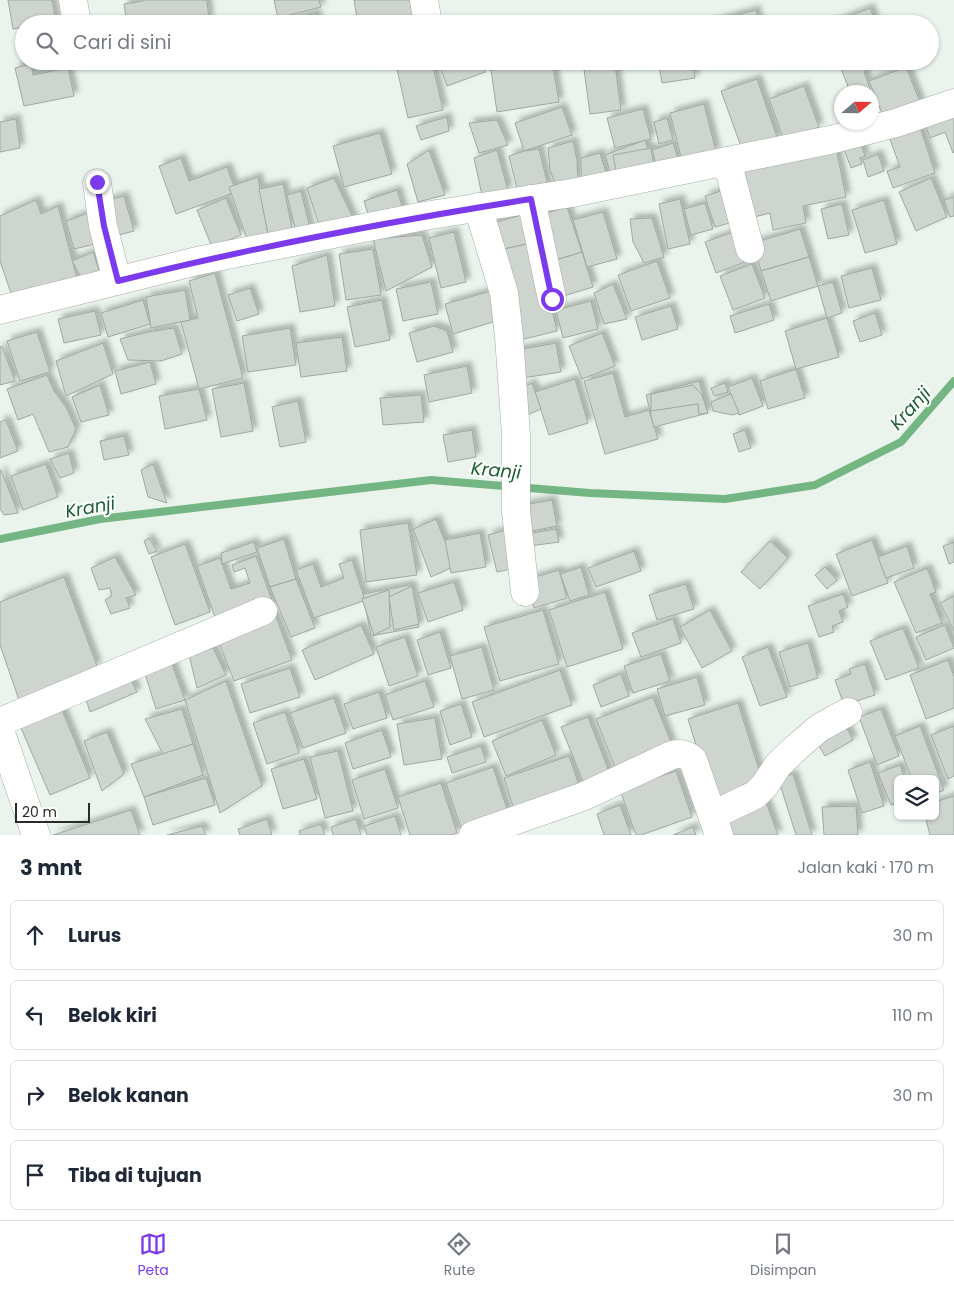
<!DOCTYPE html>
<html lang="id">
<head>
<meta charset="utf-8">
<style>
	body { margin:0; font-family:Poppins,sans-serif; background:#f6f6f7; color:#1f2937 }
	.controls { position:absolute; right:15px; bottom:15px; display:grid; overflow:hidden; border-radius:8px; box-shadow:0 1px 4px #0004 }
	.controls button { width:45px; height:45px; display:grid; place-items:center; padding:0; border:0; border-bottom:1px solid #e0e1e3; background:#fff; color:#1f2937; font:25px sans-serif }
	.compass { position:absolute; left:834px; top:85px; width:45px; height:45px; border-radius:50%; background:#fff; box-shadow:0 1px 4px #0004; rotate:70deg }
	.scale { position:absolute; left:15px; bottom:12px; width:75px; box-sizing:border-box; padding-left:5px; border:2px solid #282b28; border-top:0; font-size:14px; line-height:18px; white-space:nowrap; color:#282b28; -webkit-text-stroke:4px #fdfffd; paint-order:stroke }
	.stop { position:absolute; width:15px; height:15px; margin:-11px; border:4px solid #7c3aed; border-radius:50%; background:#fff }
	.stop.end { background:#7c3aed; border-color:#fff; box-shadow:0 1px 5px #0008 }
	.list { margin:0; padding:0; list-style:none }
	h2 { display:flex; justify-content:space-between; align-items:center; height:65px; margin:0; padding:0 20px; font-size:21px }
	h2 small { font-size:16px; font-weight:400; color:#747a83 }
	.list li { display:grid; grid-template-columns:32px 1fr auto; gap:15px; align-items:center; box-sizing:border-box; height:70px; margin:0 10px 10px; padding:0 10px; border:1px solid #e0e1e3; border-radius:8px }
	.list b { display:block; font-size:19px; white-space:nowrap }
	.list em { font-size:16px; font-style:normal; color:#747a83 }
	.icon { flex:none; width:28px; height:28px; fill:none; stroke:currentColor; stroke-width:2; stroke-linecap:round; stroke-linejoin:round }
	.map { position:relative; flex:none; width:954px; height:835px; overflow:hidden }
	.search { position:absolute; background:#fff; box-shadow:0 1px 4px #0004; left:15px; right:15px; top:15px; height:55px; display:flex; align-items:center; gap:12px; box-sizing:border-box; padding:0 18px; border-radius:28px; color:#747a83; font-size:19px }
	.sheet { height:385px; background:#fff }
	nav { display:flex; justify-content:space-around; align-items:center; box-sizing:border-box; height:70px; border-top:1px solid #e0e1e3; background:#fff; font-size:14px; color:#747a83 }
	nav a { display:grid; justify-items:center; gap:2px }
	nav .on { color:#7c3aed }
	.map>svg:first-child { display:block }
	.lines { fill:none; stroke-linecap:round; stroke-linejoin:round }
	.stream { stroke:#74b584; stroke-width:8 }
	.building { fill:#cdd5ce; stroke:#9fa8a1; filter:url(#shadow) }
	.street-casing { stroke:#a5aea7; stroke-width:29 }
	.secondary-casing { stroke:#a5aea7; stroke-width:29 }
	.street { stroke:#fff; stroke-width:28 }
	.secondary { stroke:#fff; stroke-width:28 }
	.route { stroke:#7c3aed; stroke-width:6 }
	.labels { text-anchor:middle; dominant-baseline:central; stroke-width:4; stroke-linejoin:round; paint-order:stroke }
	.water-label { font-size:18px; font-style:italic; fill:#1e5e34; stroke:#fdfffd }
</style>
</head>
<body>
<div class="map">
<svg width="954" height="835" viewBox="0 0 954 835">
	<defs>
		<filter id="shadow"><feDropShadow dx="4.5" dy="-4.5" stdDeviation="2.5" flood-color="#0004"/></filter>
	</defs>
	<rect width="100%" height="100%" fill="#eaf4ec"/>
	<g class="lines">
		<polyline class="stream" points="0,539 100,519 431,480 590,493 725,499 815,485 901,442 954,381"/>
	</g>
	<g class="building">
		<polygon points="8,0 52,0 56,21 42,24 24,24 24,27 13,29"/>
		<polygon points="143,0 207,0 209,21 192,24 127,24 124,4 143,1"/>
		<polygon points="274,0 319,0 321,7 278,18"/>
		<polygon points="354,0 410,0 413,15 358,24"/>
		<polygon points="870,8 876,24 829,24"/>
		<polygon points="756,10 759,24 712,24 711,22"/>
		<polygon points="316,13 318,24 272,24"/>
		<polygon points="127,61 168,61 129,69"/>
		<polygon points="438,61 481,61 485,72 447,86"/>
		<polygon points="548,61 552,61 559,102 497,112 491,70"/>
		<polygon points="658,61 692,61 695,78 662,83"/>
		<polygon points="834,61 852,61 837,67"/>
		<polygon points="852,61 870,61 872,68 864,72 871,91 850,92 840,66"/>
		<polygon points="432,62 443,110 408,118 397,69"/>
		<polygon points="31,64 33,75 68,68 74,96 24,106 15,68"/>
		<polygon points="615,64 621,110 590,114 584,69"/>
		<polygon points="906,67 922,107 885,121 869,81"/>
		<polygon points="757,79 778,140 743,152 721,91"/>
		<polygon points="804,86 819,127 784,140 769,99"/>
		<polygon points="704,104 716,152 682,161 670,113"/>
		<polygon points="562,107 572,135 524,151 515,123"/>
		<polygon points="643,109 651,139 615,148 607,118"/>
		<polygon points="954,111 954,152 953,153 945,132 930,138 924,121"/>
		<polygon points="447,117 449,131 421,140 416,126"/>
		<polygon points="667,118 673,140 659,144 654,122"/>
		<polygon points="16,119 20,148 0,152 0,122"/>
		<polygon points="497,120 508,145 479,153 469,123"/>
		<polygon points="918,121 935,173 893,188 887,171 900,167 887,131"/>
		<polygon points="380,133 392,174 344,187 333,146"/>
		<polygon points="645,140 654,170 613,182 605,155"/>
		<polygon points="573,141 577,160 578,181 558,191 550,170 548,148"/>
		<polygon points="673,143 680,164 658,170 652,150"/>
		<polygon points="861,144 865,156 860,158 862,164 851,168 844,149"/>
		<polygon points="651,148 655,172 618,180 613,155"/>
		<polygon points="836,148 846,197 803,206 806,223 773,230 770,213 746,219 735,169"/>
		<polygon points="539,149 549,190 519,197 509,156 524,151"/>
		<polygon points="429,150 445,195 418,202 407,164"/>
		<polygon points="497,150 508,190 483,200 474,158"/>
		<polygon points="600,153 609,182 581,187 581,158"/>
		<polygon points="878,154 884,171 868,177 863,160"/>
		<polygon points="181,158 189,181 227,167 236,192 176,214 159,166"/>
		<polygon points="258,177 268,234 247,239 229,187"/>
		<polygon points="334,178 355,222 321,231 307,188"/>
		<polygon points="931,178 947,217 916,231 899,192"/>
		<polygon points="283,184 292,228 268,234 259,189"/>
		<polygon points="731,188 741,220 715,227 705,196"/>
		<polygon points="397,190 404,213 371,224 364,201"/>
		<polygon points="301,191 311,232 297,236 287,195"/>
		<polygon points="124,196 134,231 111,237 102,202"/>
		<polygon points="954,197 954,216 950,217 944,200"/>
		<polygon points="226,198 241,235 212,247 197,210"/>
		<polygon points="680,199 690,244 668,249 659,204"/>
		<polygon points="36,200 41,214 58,206 79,286 14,302 0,261 0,216"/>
		<polygon points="884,200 897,244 865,253 852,210"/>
		<polygon points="705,203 713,229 691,235 684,209"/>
		<polygon points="842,204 849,235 828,239 821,209"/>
		<polygon points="567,207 582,252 546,263 540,215"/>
		<polygon points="91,212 100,243 74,249 66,221"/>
		<polygon points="603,212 617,259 587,267 573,220"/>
		<polygon points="529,213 536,242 490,252 482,226"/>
		<polygon points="652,218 664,257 644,263 633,242 630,219"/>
		<polygon points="742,229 753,259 716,273 705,242"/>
		<polygon points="800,229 809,257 761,271 753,243"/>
		<polygon points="454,232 466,282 441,288 429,238"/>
		<polygon points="422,235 432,267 386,291 373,239"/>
		<polygon points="536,242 557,331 512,342 490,252"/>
		<polygon points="373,249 381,295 346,300 339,254"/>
		<polygon points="93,252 100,273 83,281 72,261"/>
		<polygon points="582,252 593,287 557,298 546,263"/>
		<polygon points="327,255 335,306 300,312 292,266"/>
		<polygon points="809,257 818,286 771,301 761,271"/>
		<polygon points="657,261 670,298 631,311 618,275"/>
		<polygon points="752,264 765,298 733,310 720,276"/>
		<polygon points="872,268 881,300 849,308 841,276"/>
		<polygon points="215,273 243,378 199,389 181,322 198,318 189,281"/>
		<polygon points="431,282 438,314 403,321 396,289"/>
		<polygon points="833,282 842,313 827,318 818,286"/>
		<polygon points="613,284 627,319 604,324 594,293"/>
		<polygon points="250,288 259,314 237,321 228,295"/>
		<polygon points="498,289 506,318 453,334 445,304"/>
		<polygon points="185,290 190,320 151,328 146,297"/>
		<polygon points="143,300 150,324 108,337 101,313"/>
		<polygon points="382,300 390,340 355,347 347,307"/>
		<polygon points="591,301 598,329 563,338 556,310"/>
		<polygon points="769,304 774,320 735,333 730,316"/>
		<polygon points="671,306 678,329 642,340 635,317"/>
		<polygon points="95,311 101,335 64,343 58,319"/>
		<polygon points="875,313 882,335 860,342 853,321"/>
		<polygon points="827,318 839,357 796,369 785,331"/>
		<polygon points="434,326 447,331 453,352 417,362 409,333"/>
		<polygon points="174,328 182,354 161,361 128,360 120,339 148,332"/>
		<polygon points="290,328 296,365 248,372 242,336"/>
		<polygon points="37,332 50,372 20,381 7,341"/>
		<polygon points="602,333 615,366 582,379 569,346"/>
		<polygon points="342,337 347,371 301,377 296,343"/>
		<polygon points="103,343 113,374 66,396 56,361"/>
		<polygon points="556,343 561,372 516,379 511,351"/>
		<polygon points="2,346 15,381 0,385 0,347"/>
		<polygon points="150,362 156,384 121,394 115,371"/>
		<polygon points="467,366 472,393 429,402 424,375"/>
		<polygon points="796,369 805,398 768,409 760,381"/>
		<polygon points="613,373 625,417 649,410 658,439 605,454 584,381"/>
		<polygon points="47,375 54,391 66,407 76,429 68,447 49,452 33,414 18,420 7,389"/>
		<polygon points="752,378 763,406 739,415 728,387"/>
		<polygon points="575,379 588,423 549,435 535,392"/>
		<polygon points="699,381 708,413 654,427 646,395"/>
		<polygon points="244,383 253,431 221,437 212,389"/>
		<polygon points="532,383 541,409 515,420 513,392"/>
		<polygon points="725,383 728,392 714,396 711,388"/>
		<polygon points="100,385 109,415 81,422 72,397"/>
		<polygon points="693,385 702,395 708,413 699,414 698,404 651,411 651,394"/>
		<polygon points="199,389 207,420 165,429 159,396"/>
		<polygon points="731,394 739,413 732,415 713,411 711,402"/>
		<polygon points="421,395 424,422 383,425 380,398"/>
		<polygon points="298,401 306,442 280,447 272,407"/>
		<polygon points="6,420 18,451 0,458 0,422"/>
		<polygon points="472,430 476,457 448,462 443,435"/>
		<polygon points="745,430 751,448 739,452 733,434"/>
		<polygon points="124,436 129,455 104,460 100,441"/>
		<polygon points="69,453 74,473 60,478 50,459"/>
		<polygon points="46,464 58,497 23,510 11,476"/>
		<polygon points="153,464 167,503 148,497 141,470"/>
		<polygon points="0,470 1,470 18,513 4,515 0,509"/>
		<polygon points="552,500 557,526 522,533 524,505"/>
		<polygon points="436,519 455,566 431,577 413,529"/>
		<polygon points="408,523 417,575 366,582 360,530"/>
		<polygon points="510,529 520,567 497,572 488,535"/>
		<polygon points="556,529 559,542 522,547 520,535"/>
		<polygon points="480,533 486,567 451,573 445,540"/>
		<polygon points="149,538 157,551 149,554 144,541"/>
		<polygon points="284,539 296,579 270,587 257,548"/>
		<polygon points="872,540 888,583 852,596 836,554"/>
		<polygon points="770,541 788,558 760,589 741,572"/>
		<polygon points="254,542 257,552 222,564 221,553"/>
		<polygon points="954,542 954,562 949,564 943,546"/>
		<polygon points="185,544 210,612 175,625 151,557"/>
		<polygon points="907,546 914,568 886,578 878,557"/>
		<polygon points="634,551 641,571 596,587 588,568"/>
		<polygon points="256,556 274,606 218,626 197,566 220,558 231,589 250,583 245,568 234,572 232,565"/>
		<polygon points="115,557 136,595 126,598 130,608 111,614 105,600 112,596 110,588 99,590 91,568"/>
		<polygon points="352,560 363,594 366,600 314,618 296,570 313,564 321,587 344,578 339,564"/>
		<polygon points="581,567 589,595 570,601 560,574"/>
		<polygon points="825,567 837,580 827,589 815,575"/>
		<polygon points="927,568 936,592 930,594 942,623 916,633 894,582"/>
		<polygon points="559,570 567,598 534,608 525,580"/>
		<polygon points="64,577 97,666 19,700 0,645 0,602"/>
		<polygon points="296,579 315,628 291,637 270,587"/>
		<polygon points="454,582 463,610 428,622 418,593"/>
		<polygon points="686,584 694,609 657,620 649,595"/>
		<polygon points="410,585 419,627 371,636 363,594"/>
		<polygon points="412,586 419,624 394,630 389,597"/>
		<polygon points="389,590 390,627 374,635 362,599"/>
		<polygon points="605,592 623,649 567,667 549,610"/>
		<polygon points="843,594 848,607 839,611 843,622 832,626 834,632 819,637 808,606"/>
		<polygon points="954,596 954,631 940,603"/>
		<polygon points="543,610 559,664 500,681 484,627"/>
		<polygon points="710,610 732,651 702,668 680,627"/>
		<polygon points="275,614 292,660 234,681 216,635"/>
		<polygon points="673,619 681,643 641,657 632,633"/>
		<polygon points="361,625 374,654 315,680 302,650"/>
		<polygon points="945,625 954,648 926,660 916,637"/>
		<polygon points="903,628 919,668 886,680 870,641"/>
		<polygon points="440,632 451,668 428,675 417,640"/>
		<polygon points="405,637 418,676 389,686 376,647"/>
		<polygon points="808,643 818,678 790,687 779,652"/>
		<polygon points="482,647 494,690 462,699 450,656"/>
		<polygon points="768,647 787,697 760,706 742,657"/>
		<polygon points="213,648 226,675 197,688 189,655"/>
		<polygon points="661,654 670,681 633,693 624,666"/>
		<polygon points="169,656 185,700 156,709 143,667"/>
		<polygon points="948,660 954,677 954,708 926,719 910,675"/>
		<polygon points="865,664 875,695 844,705 835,680 851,674 849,669"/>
		<polygon points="290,668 300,697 250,713 241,684"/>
		<polygon points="560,670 572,705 484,737 472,702"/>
		<polygon points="621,674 629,696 601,707 593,685"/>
		<polygon points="129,676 137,692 90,712 85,696"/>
		<polygon points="697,677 705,705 665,716 657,689"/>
		<polygon points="226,681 262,786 220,813 185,700"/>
		<polygon points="425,681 434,707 393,720 385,695"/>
		<polygon points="379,692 387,718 353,729 344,704"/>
		<polygon points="653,697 672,745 615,767 596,719"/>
		<polygon points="334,698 346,733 303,748 290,713"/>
		<polygon points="738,703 762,779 742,785 746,797 715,807 688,719"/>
		<polygon points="461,704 472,737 450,745 440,711"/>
		<polygon points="182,709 193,744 163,754 145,719"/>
		<polygon points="881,709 899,756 877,765 859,717"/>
		<polygon points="62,710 90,778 50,795 21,728"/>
		<polygon points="285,712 299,753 267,764 253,723"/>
		<polygon points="588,717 610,774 584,784 561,727"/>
		<polygon points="435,718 442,759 404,765 397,724"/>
		<polygon points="542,720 556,755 506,776 492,741"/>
		<polygon points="844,723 853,740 825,756 815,739"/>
		<polygon points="920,726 944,790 935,794 935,779 912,779 895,736"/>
		<polygon points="954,726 954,776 948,779 931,735"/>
		<polygon points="382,730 391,757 353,769 345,743"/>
		<polygon points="107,732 124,774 102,791 84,741"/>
		<polygon points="193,744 203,775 144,797 131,764"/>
		<polygon points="481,746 486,762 452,773 447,757"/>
		<polygon points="338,751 353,811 325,818 310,757"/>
		<polygon points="569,756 582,794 516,816 504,778"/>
		<polygon points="304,759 317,799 283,809 271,769"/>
		<polygon points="870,762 884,806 862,813 848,770"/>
		<polygon points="900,765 905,779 898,779 898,803 891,805 878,773"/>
		<polygon points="493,767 509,815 462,831 446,783"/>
		<polygon points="385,769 398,808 364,819 352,780"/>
		<polygon points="676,771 692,817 641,835 636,835 620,790"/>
		<polygon points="793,774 812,835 796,835 778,778"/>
		<polygon points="206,778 215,805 153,825 144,797"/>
		<polygon points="441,783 457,833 450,835 410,835 398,797"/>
		<polygon points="954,796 954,835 930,835 925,816 935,816 935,802"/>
		<polygon points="766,802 778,835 732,835 725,817"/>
		<polygon points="620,805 631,835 604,835 597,814"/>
		<polygon points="856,806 858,835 824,835 822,807"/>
		<polygon points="131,810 140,835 53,835"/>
		<polygon points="395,816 401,835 367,835 364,826"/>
		<polygon points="267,819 272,835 240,835 238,829"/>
		<polygon points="356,819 361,835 333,835 331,827"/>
		<polygon points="321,824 325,835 300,835 299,831"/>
		<polygon points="202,826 206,835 167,835"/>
		<polygon points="693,827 696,835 673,835"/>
	</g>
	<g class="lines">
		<defs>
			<g id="street">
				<polyline points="73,0 77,24"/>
				<polyline points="424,0 428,24"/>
				<polyline points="727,161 750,249"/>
				<polyline points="97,183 103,226 117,281"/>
				<polyline points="531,199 552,299"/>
				<polyline points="478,207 504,293 509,336 516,435 516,512 525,592"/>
				<polyline points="0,310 197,261 424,216 572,193 830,140 896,123 954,103"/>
				<polyline points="0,722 263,611"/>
				<polyline points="713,815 755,795 765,785 778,765 797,747 819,728 848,712"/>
				<path d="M473,835L582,797L672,755C681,753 686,754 693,760L719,835"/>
			</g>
			<polyline id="secondary" points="0,730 36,835"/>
		</defs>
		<use href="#street" class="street-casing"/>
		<use href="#secondary" class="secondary-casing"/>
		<use href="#street" class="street"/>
		<use href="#secondary" class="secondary"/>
	</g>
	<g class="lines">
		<path class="route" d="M97,182L104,226L118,281C254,247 392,221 531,199L552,299"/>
	</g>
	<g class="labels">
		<g class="water-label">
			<text transform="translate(910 408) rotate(-48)">Kranji</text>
			<text transform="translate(496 470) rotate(5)">Kranji</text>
			<text transform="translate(90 507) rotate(-10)">Kranji</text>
		</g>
	</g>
</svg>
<div class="controls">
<button><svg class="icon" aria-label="layers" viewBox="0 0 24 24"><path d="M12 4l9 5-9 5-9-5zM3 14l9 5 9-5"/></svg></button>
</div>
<svg class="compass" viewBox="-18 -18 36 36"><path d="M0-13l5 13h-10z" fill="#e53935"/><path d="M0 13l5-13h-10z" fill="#747a83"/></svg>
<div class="scale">20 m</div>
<div class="stop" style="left:552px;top:299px"></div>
<div class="stop end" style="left:97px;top:182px"></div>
<div class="search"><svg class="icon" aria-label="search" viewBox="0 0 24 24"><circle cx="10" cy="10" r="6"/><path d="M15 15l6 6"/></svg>Cari di sini</div>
</div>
<section class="sheet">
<h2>3 mnt<small>Jalan kaki · 170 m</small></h2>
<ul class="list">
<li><svg class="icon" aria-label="ahead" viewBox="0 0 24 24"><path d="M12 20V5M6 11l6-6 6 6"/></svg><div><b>Lurus</b></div><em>30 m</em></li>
<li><svg class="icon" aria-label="left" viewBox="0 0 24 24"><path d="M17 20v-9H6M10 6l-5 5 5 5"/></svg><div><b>Belok kiri</b></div><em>110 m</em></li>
<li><svg class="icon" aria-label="right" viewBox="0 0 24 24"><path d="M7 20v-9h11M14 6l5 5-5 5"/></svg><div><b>Belok kanan</b></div><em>30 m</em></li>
<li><svg class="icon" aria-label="arrive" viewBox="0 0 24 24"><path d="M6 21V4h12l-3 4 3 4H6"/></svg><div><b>Tiba di tujuan</b></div></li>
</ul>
</section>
<nav>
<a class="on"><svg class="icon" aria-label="map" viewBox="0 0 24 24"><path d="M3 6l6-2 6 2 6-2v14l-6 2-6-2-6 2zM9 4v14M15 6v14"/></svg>Peta</a>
<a><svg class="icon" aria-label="directions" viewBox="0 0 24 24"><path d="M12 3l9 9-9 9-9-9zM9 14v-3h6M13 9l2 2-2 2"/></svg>Rute</a>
<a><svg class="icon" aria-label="saved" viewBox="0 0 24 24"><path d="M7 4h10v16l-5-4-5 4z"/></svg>Disimpan</a>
</nav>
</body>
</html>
